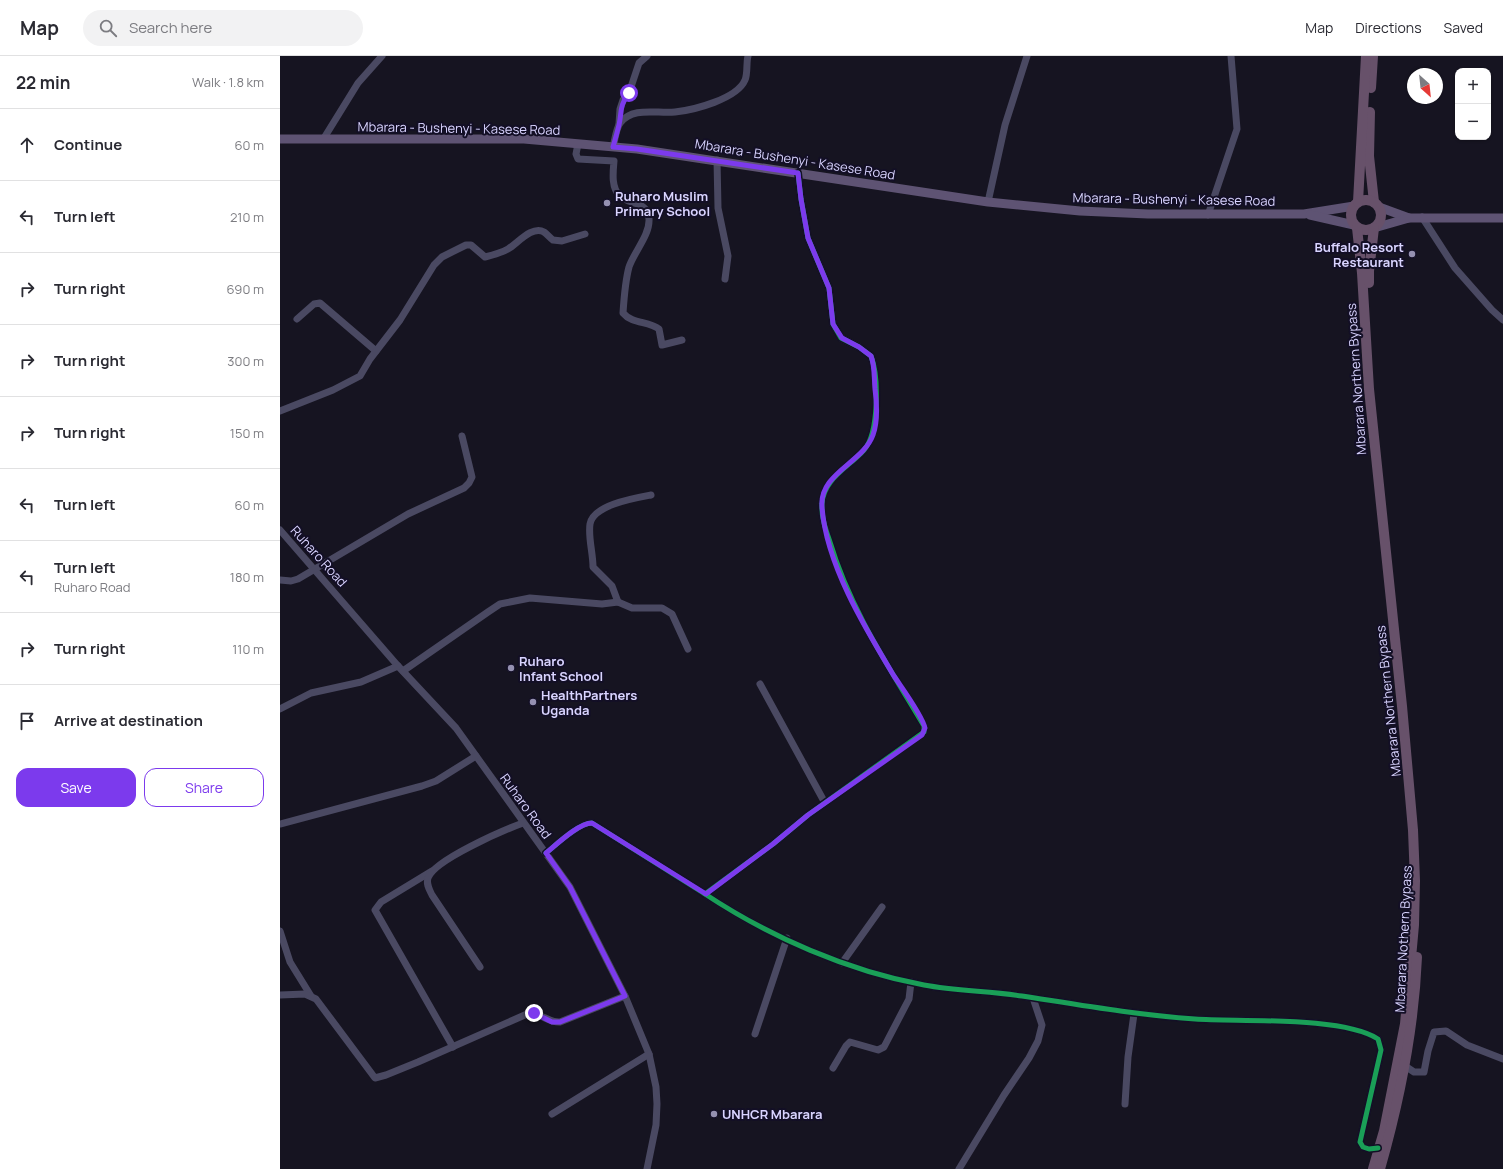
<!DOCTYPE html>
<html lang="en">
<head>
<meta charset="utf-8">
<style>
	body { margin:0; font-family:Manrope,sans-serif; background:#f2f2f3; color:#2b2b33 }
	.controls { position:absolute; right:12px; top:12px; display:grid; overflow:hidden; border-radius:8px; box-shadow:0 1px 3px #0004 }
	.controls button { width:36px; height:36px; display:grid; place-items:center; padding:0; border:0; border-bottom:1px solid #e1e1e2; background:#fff; color:#2b2b33; font:20px sans-serif }
	.compass { position:absolute; left:1127px; top:12px; width:36px; height:36px; border-radius:50%; background:#fff; box-shadow:0 1px 3px #0004; rotate:153deg }
	.stop { position:absolute; width:12px; height:12px; margin:-9px; border:3px solid #7c3aed; border-radius:50%; background:#fff }
	.stop.end { background:#7c3aed; border-color:#fff; box-shadow:0 1px 4px #0008 }
	.list { margin:0; padding:0; list-style:none }
	h2 { display:flex; justify-content:space-between; align-items:center; height:52px; margin:0; padding:0 16px; font-size:17px }
	h2 small { font-size:13px; font-weight:400; color:#7c7c81 }
	.list li { display:grid; grid-template-columns:26px 1fr auto; gap:12px; align-items:center; box-sizing:border-box; height:72px; padding:0 16px; border-top:1px solid #e1e1e2 }
	.list b { display:block; font-size:15px; white-space:nowrap }
	.list p { margin:0; font-size:13px; white-space:nowrap; color:#7c7c81 }
	.list em { font-size:13px; font-style:normal; color:#7c7c81 }
	.actions { display:flex; gap:8px; padding:12px 16px }
	.actions a { flex:1; padding:9px 0; border:1px solid #7c3aed; border-radius:12px; text-align:center; font-size:14px; color:#7c3aed }
	.actions .main { background:#7c3aed; color:#fff }
	.icon { flex:none; width:22px; height:22px; fill:none; stroke:currentColor; stroke-width:2; stroke-linecap:round; stroke-linejoin:round }
	.map { position:relative; flex:none; width:1223px; height:1113px; overflow:hidden }
	header { display:flex; align-items:center; gap:24px; box-sizing:border-box; height:56px; padding:0 20px; background:#fff; border-bottom:1px solid #e1e1e2 }
	header strong { font-size:19px }
	nav { display:flex; gap:22px; margin-inline-start:auto; font-size:14px }
	.search { width:280px; height:36px; background:#f2f2f3; display:flex; align-items:center; gap:10px; box-sizing:border-box; padding:0 14px; border-radius:22px; color:#7c7c81; font-size:15px }
	main { display:flex }
	aside { flex:1; background:#fff }
	.map>svg:first-child { display:block }
	.lines { fill:none; stroke-linecap:round; stroke-linejoin:round }
	.minor { stroke:#4a4962; stroke-width:7 }
	.major { stroke:#5e5373; stroke-width:9 }
	.highway { stroke:#67516a; stroke-width:10 }
	.cycleway-casing { stroke:#130f26; stroke-width:8 }
	.cycleway { stroke:#1a9f57; stroke-width:5 }
	.route { stroke:#7c3aed; stroke-width:5 }
	.poi-dot { fill:#9591b1; stroke:#130f26; stroke-width:1.5 }
	.labels { text-anchor:middle; dominant-baseline:central; stroke-width:4; stroke-linejoin:round; paint-order:stroke }
	.street-label { font-size:13px; fill:#d9d4ff; stroke:#130f26 }
	.poi-label { font-size:13px; font-weight:bold; fill:#d9d4ff; stroke:#130f26; text-anchor:start }
</style>
</head>
<body>
<header>
<strong>Map</strong>
<div class="search"><svg class="icon" aria-label="search" viewBox="0 0 24 24"><circle cx="10" cy="10" r="6"/><path d="M15 15l6 6"/></svg>Search here</div>
<nav><a>Map</a><a>Directions</a><a>Saved</a></nav>
</header>
<main>
<aside>
<h2>22 min<small>Walk · 1.8 km</small></h2>
<ul class="list">
<li><svg class="icon" aria-label="ahead" viewBox="0 0 24 24"><path d="M12 20V5M6 11l6-6 6 6"/></svg><div><b>Continue</b></div><em>60 m</em></li>
<li><svg class="icon" aria-label="left" viewBox="0 0 24 24"><path d="M17 20v-9H6M10 6l-5 5 5 5"/></svg><div><b>Turn left</b></div><em>210 m</em></li>
<li><svg class="icon" aria-label="right" viewBox="0 0 24 24"><path d="M7 20v-9h11M14 6l5 5-5 5"/></svg><div><b>Turn right</b></div><em>690 m</em></li>
<li><svg class="icon" aria-label="right" viewBox="0 0 24 24"><path d="M7 20v-9h11M14 6l5 5-5 5"/></svg><div><b>Turn right</b></div><em>300 m</em></li>
<li><svg class="icon" aria-label="right" viewBox="0 0 24 24"><path d="M7 20v-9h11M14 6l5 5-5 5"/></svg><div><b>Turn right</b></div><em>150 m</em></li>
<li><svg class="icon" aria-label="left" viewBox="0 0 24 24"><path d="M17 20v-9H6M10 6l-5 5 5 5"/></svg><div><b>Turn left</b></div><em>60 m</em></li>
<li><svg class="icon" aria-label="left" viewBox="0 0 24 24"><path d="M17 20v-9H6M10 6l-5 5 5 5"/></svg><div><b>Turn left</b><p>Ruharo Road</p></div><em>180 m</em></li>
<li><svg class="icon" aria-label="right" viewBox="0 0 24 24"><path d="M7 20v-9h11M14 6l5 5-5 5"/></svg><div><b>Turn right</b></div><em>110 m</em></li>
<li><svg class="icon" aria-label="arrive" viewBox="0 0 24 24"><path d="M6 21V4h12l-3 4 3 4H6"/></svg><div><b>Arrive at destination</b></div></li>
</ul>
<div class="actions"><a class="main">Save</a><a>Share</a></div>
</aside>
<div class="map">
<svg width="1223" height="1113" viewBox="0 0 1223 1113">
	<rect width="100%" height="100%" fill="#161421"/>
	<g class="lines">
		<g class="minor">
			<polyline points="339,68 340,53 343,44 349,37 359,7 367,0"/>
			<polyline points="44,82 78,27 102,0"/>
			<path d="M298,88L296,98L298,103L334,105C333,116 331,132 340,140C349,150 368,144 369,163C370,179 354,196 349,211C345,226 344,242 343,257C352,268 368,265 379,273L382,289L402,284"/>
			<path d="M333,91C335,84 336,73 340,67C353,50 377,58 395,56C414,54 457,43 465,24C468,17 466,7 468,0"/>
			<polyline points="437,104 438,152 448,200 445,223"/>
			<polyline points="708,146 725,69 747,0"/>
			<polyline points="928,159 957,73 951,0"/>
			<polyline points="1142,161 1175,212 1212,254 1223,264"/>
			<polyline points="17,263 34,248 40,247 96,295"/>
			<path d="M0,355L53,334L80,320L90,303L120,264L154,209L162,201L186,189H191L205,201C213,199 221,197 228,193C237,188 252,169 264,176C267,178 270,182 273,184L282,185L305,178"/>
			<polyline points="0,474 118,610 176,672 290,831 345,940 369,998 376,1031 377,1048 376,1069 367,1113"/>
			<polyline points="0,524 11,525 18,523 128,458 184,432 189,427 192,421 182,380"/>
			<path d="M338,546L332,530L313,511C313,497 308,481 310,468C313,449 355,442 371,439"/>
			<polyline points="123,615 208,556 220,548 250,542 322,548 338,546 352,552 382,552 392,558 408,593"/>
			<polyline points="480,628 545,747"/>
			<polyline points="0,653 31,637 81,626 118,610"/>
			<polyline points="0,768 142,730 156,725 196,700"/>
			<path d="M266,797C277,788 299,767 312,767L425,838L493,788L528,759L644,676V670C609,611 570,553 550,486C546,474 541,461 542,448C543,423 569,411 584,394C599,377 599,321 591,300L579,291L561,282L553,268L549,232L528,182L521,143L518,117"/>
			<polyline points="152,815 101,846 95,854 173,991"/>
			<path d="M425,838C490,881 568,915 644,929C676,935 709,935 742,940C800,949 857,959 915,963C960,966 1062,960 1098,983L1101,994L1080,1086L1083,1091L1089,1093L1098,1092"/>
			<polyline points="0,875 10,906 31,940"/>
			<polyline points="562,907 602,851"/>
			<path d="M200,911L152,839C149,833 146,828 148,822C154,804 224,774 243,767"/>
			<path d="M0,939L25,938L36,943L95,1022L106,1019L138,1006L247,958C259,955 268,967 280,966L345,940"/>
			<polyline points="475,978 507,882"/>
			<polyline points="1125,1010 1134,1016 1144,1016 1148,995 1154,976 1166,975 1187,989 1223,1003"/>
			<polyline points="553,1012 566,990 570,986 598,994 604,991 629,943 631,926"/>
			<polyline points="845,1048 848,1001 854,958"/>
			<polyline points="272,1058 369,998"/>
			<polyline points="679,1113 724,1039 749,1002 758,985 762,969 753,942"/>
		</g>
		<g class="major">
			<polyline points="0,83 244,83 357,93 708,146 800,155 868,158 1024,158 1074,150"/>
			<polyline points="1099,151 1129,162"/>
			<polyline points="1030,159 1074,169"/>
			<polyline points="1094,172 1129,162 1223,162"/>
		</g>
		<g class="highway">
			<polyline points="1091,32 1093,0"/>
			<polyline points="1090,56 1089,100 1094,146"/>
			<circle cx="1086" cy="159" r="15"/>
			<polyline points="1078,146 1086,0"/>
			<polyline points="1077,172 1082,217 1089,333 1122,650 1133,774 1135,825 1134,869 1125,968 1104,1075 1093,1113"/>
			<polyline points="1089,227 1089,215 1094,172"/>
			<path d="M1100,1113C1120,1043 1134,973 1137,901"/>
		</g>
		<defs>
			<g id="cycleway">
				<path d="M266,797C277,788 299,767 312,767L425,838L493,788L528,759L644,676V670C609,611 570,553 550,486C546,474 541,461 542,448C543,423 569,411 584,394C599,377 599,321 591,300L579,291L561,282L553,268L549,232L528,182L521,143L518,117"/>
				<path d="M425,838C490,881 568,915 644,929C676,935 709,935 742,940C800,949 857,959 915,963C960,966 1062,960 1098,983L1101,994L1080,1086L1083,1091L1089,1093L1098,1092"/>
			</g>
		</defs>
		<use href="#cycleway" class="cycleway-casing"/>
		<use href="#cycleway" class="cycleway"/>
	</g>
	<g class="lines">
		<path class="route" d="M254,957L272,966H280L345,940L290,831L266,797C277,788 299,767 312,767L426,838L493,788L528,759L642,679L645,672C642,659 622,632 614,620C585,572 546,508 542,451C539,417 583,407 593,379C598,365 597,348 595,333C594,323 595,310 591,300L579,291L562,282L553,268L549,232L528,182L521,143L518,117L357,93L333,91C335,84 337,77 339,69C342,56 339,50 349,37"/>
	</g>
	<g class="poi-dot">
		<circle cx="327" cy="147" r="4"/>
		<circle cx="1132" cy="198" r="4"/>
		<circle cx="231" cy="612" r="4"/>
		<circle cx="253" cy="646" r="4"/>
		<circle cx="434" cy="1058" r="4"/>
	</g>
	<g class="labels">
		<g class="street-label">
			<text transform="translate(179 72) rotate(1)">Mbarara - Bushenyi - Kasese Road</text>
			<text transform="translate(515 103) rotate(9)">Mbarara - Bushenyi - Kasese Road</text>
			<text transform="translate(894 143) rotate(1)">Mbarara - Bushenyi - Kasese Road</text>
			<text transform="translate(1076 323) rotate(-94)">Mbarara Northern Bypass</text>
			<text transform="translate(39 500) rotate(48)">Ruharo Road</text>
			<text transform="translate(1108 645) rotate(-96)">Mbarara Northern Bypass</text>
			<text transform="translate(246 750) rotate(54)">Ruharo Road</text>
			<text transform="translate(1123 883) rotate(-87)">Mbarara Nothern Bypass</text>
		</g>
		<g class="poi-label">
			<text x="335" y="140">Ruharo Muslim<tspan x="335" dy="15">Primary School</tspan></text>
			<text x="1124" y="191" text-anchor="end">Buffalo Resort<tspan x="1124" dy="15">Restaurant</tspan></text>
			<text x="239" y="605">Ruharo<tspan x="239" dy="15">Infant School</tspan></text>
			<text x="261" y="639">HealthPartners<tspan x="261" dy="15">Uganda</tspan></text>
			<text x="442" y="1058">UNHCR Mbarara</text>
		</g>
	</g>
</svg>
<div class="controls">
<button>+</button>
<button>−</button>
</div>
<svg class="compass" viewBox="-18 -18 36 36"><path d="M0-13l5 13h-10z" fill="#e53935"/><path d="M0 13l5-13h-10z" fill="#7c7c81"/></svg>
<div class="stop" style="left:349px;top:37px"></div>
<div class="stop end" style="left:254px;top:957px"></div>
</div>
</main>
</body>
</html>
